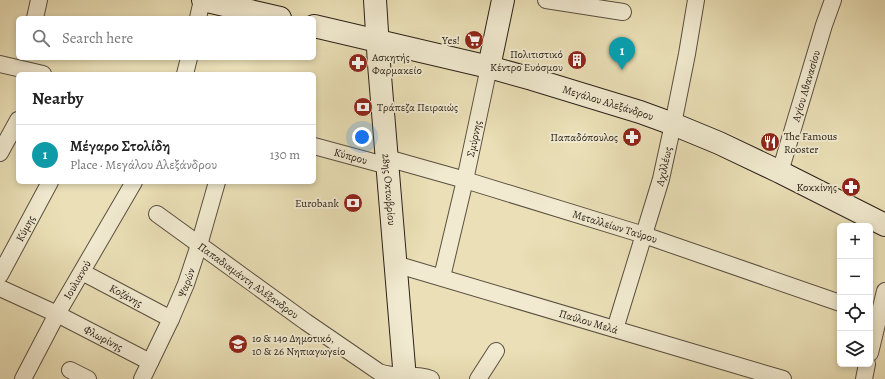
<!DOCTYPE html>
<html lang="en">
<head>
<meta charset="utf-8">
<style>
	body { margin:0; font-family:Alegreya,serif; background:#f2f2f2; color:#222 }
	.controls { position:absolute; right:12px; bottom:12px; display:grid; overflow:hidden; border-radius:6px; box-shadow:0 2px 6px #0003 }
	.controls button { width:36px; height:36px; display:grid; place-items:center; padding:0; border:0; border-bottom:1px solid #e0e0e0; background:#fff; color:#222; font:20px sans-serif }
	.you { position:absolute; left:362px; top:137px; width:14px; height:14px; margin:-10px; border:3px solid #fff; border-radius:50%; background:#1a73e8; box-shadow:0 0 0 6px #1a73e833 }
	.badge { display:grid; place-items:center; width:26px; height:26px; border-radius:50%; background:#8f2418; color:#fff; font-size:13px; font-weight:700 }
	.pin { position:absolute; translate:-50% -33px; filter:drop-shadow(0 1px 2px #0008) }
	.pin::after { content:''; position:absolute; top:21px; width:14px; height:12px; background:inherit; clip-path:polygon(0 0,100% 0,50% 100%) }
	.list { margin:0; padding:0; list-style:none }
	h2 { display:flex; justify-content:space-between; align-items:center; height:52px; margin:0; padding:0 16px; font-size:17px }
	h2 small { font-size:13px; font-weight:400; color:#767676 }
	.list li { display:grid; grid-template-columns:26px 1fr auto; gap:12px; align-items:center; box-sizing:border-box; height:60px; padding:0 16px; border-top:1px solid #e0e0e0 }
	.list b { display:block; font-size:15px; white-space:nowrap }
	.list p { margin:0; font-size:13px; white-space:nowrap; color:#767676 }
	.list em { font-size:13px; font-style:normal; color:#767676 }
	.icon { flex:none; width:22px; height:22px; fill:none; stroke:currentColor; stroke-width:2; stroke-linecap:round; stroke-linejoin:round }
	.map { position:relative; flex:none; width:885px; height:379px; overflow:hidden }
	.search { position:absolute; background:#fff; box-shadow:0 2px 6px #0003; left:16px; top:16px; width:300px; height:44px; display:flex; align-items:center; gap:10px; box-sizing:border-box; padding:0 14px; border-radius:6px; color:#767676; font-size:15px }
	.panel { position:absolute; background:#fff; box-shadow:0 2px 6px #0003; left:16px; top:72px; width:300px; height:112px; border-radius:6px }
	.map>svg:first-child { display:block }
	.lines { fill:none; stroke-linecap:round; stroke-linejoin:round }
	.street-casing { stroke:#5a5040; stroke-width:18 }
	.secondary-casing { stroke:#2a2118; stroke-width:24 }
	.street { stroke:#f1ead0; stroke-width:16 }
	.secondary { stroke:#f1ead0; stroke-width:22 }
	.labels { text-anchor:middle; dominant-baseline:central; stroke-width:4; stroke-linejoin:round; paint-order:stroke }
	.poi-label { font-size:11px; fill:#2a2118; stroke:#f1ead0; text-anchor:end }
	.street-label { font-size:11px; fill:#2a2118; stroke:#f1ead0 }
</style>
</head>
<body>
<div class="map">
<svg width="885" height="379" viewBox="0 0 885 379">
	<rect width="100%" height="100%" fill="#eadfb6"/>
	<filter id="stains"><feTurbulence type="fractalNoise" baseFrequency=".005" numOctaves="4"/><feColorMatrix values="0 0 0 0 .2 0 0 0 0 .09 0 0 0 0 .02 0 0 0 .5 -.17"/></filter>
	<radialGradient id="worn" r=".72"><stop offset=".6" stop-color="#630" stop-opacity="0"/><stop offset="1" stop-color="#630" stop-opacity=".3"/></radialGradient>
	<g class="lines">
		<defs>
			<g id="street">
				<polyline points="546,0 623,12"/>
				<polyline points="35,18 39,0"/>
				<polyline points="198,18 202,0"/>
				<polyline points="0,64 43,74"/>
				<polyline points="185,74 189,58"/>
				<path id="s1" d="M314,146L388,166"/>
				<polyline points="0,153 18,120"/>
				<path id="s2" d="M387,158L465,180L644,235L840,303"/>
				<path id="s3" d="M780,172L824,25L833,0"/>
				<path id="s4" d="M157,214L306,322L379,372C396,379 414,372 431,379"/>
				<path id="s5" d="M395,264L783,379"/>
				<path id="s6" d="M82,272L171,319"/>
				<path id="s7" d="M0,275L50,182"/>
				<path id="s8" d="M442,277L465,180L489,67"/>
				<path id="s9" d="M0,288L57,314L150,362"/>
				<path id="s10" d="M615,329L661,179L673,124L687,54L696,0"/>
				<polyline points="870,353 885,291"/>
				<polyline points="70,370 88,379"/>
				<path id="s11" d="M23,379L57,314L134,182"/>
				<path id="s12" d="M142,379L171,319L186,284L199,245L217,182"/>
				<polyline points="478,379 496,351"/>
				<polyline points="864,379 867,364"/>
			</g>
			<g id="secondary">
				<polyline points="203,0 280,18"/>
				<path id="s13" d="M375,0L379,64L405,379"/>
				<path id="s14" d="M314,26L489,67L532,79L640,112L673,124L719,143L780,172L885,225"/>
				<polyline points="489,67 503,0"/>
			</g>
		</defs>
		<use href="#street" class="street-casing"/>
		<use href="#secondary" class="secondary-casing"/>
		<use href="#street" class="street"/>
		<use href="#secondary" class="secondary"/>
	</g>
	<defs>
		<symbol id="supermarket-disc" viewBox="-11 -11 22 22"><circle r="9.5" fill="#8f2418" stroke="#f1ead0"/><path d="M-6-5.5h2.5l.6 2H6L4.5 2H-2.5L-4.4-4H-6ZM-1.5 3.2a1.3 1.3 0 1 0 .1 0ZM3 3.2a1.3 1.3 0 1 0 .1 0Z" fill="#fff"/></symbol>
		<symbol id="building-disc" viewBox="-11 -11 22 22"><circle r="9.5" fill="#8f2418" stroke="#f1ead0"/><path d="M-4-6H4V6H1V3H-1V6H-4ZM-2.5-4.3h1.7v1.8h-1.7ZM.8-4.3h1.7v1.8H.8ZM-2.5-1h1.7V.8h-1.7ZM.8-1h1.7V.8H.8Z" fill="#fff"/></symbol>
		<symbol id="pharmacy-disc" viewBox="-11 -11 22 22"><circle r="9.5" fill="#8f2418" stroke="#f1ead0"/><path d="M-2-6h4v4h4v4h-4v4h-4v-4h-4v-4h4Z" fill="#fff"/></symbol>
		<symbol id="bank-disc" viewBox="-11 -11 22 22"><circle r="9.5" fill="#8f2418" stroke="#f1ead0"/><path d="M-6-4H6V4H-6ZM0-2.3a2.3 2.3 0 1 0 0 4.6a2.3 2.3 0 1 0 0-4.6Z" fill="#fff"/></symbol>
		<symbol id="restaurant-disc" viewBox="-11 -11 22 22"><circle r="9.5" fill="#8f2418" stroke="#f1ead0"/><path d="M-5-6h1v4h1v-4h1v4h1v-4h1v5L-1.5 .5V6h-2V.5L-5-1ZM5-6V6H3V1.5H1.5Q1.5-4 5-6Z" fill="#fff"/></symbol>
		<symbol id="school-disc" viewBox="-11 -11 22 22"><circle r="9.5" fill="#8f2418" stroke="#f1ead0"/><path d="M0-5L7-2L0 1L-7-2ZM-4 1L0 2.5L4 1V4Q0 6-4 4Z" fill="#fff"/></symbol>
	</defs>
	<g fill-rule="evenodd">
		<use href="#supermarket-disc" x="463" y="29" width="22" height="22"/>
		<use href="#building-disc" x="566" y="49" width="22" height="22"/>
		<use href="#pharmacy-disc" x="347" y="52" width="22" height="22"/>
		<use href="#bank-disc" x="352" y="96" width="22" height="22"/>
		<use href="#pharmacy-disc" x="621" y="126" width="22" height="22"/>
		<use href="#restaurant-disc" x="759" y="131" width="22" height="22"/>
		<use href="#pharmacy-disc" x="840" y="176" width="22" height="22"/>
		<use href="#bank-disc" x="342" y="192" width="22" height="22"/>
		<use href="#school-disc" x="227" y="333" width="22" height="22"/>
	</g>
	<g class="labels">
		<g class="poi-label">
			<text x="460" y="40">Yes!</text>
			<text x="563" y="54">Πολιτιστικό<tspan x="563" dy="13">Κέντρο Ευόσμου</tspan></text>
			<text x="372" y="57" text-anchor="start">Ασκητής<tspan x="372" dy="13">Φαρμακείο</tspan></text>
			<text x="377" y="107" text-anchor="start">Τράπεζα Πειραιώς</text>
			<text x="784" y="136" text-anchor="start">The Famous<tspan x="784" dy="13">Rooster</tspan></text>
			<text x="618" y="137">Παπαδόπουλος</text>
			<text x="837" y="187">Κοκκίνης</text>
			<text x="339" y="203">Eurobank</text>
			<text x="252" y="338" text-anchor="start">1ο &amp; 14ο Δημοτικό,<tspan x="252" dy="13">10 &amp; 26 Νηπιαγωγείο</tspan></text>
		</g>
		<g class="street-label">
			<text stroke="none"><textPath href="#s3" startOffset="90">Αγίου Αθανασίου</textPath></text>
			<text stroke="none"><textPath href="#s14" startOffset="304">Μεγάλου Αλεξάνδρου</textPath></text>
			<text stroke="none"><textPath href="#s8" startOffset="142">Σμύρνης</textPath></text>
			<text stroke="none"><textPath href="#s1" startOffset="38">Κύπρου</textPath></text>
			<text stroke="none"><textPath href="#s10" startOffset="170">Αχιλλέως</textPath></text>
			<text stroke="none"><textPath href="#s13" startOffset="190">28ης Οκτωβρίου</textPath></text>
			<text stroke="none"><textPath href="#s2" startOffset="238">Μεταλλείων Ταύρου</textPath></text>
			<text stroke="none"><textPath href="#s7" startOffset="53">Κύμης</textPath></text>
			<text stroke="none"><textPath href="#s11" startOffset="113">Ιουλιανού</textPath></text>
			<text stroke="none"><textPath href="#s4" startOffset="113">Παπαδιαμάντη Αλέξανδρου</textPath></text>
			<text stroke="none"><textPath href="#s12" startOffset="106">Ψαρών</textPath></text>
			<text stroke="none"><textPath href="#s6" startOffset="50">Κοζάνης</textPath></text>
			<text stroke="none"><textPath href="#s5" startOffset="202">Παύλου Μελά</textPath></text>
			<text stroke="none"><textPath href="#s9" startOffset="115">Φλωρίνης</textPath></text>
		</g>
	</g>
	<rect width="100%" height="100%" filter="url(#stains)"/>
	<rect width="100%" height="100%" fill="url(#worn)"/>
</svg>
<div class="controls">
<button>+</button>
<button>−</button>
<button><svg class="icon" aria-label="locate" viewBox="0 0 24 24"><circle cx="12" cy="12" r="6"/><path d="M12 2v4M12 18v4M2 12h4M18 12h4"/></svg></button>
<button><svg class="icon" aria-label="layers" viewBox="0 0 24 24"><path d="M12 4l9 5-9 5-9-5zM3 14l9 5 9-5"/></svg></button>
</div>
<div class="you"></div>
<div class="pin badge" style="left:622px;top:70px;background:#0f9aa8">1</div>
<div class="search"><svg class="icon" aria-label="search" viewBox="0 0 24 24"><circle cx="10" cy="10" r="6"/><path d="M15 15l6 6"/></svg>Search here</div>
<section class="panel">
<h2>Nearby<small></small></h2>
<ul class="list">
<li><span class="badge" style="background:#0f9aa8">1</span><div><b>Μέγαρο Στολίδη</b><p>Place · Μεγάλου Αλεξάνδρου</p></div><em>130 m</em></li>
</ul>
</section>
</div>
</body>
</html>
